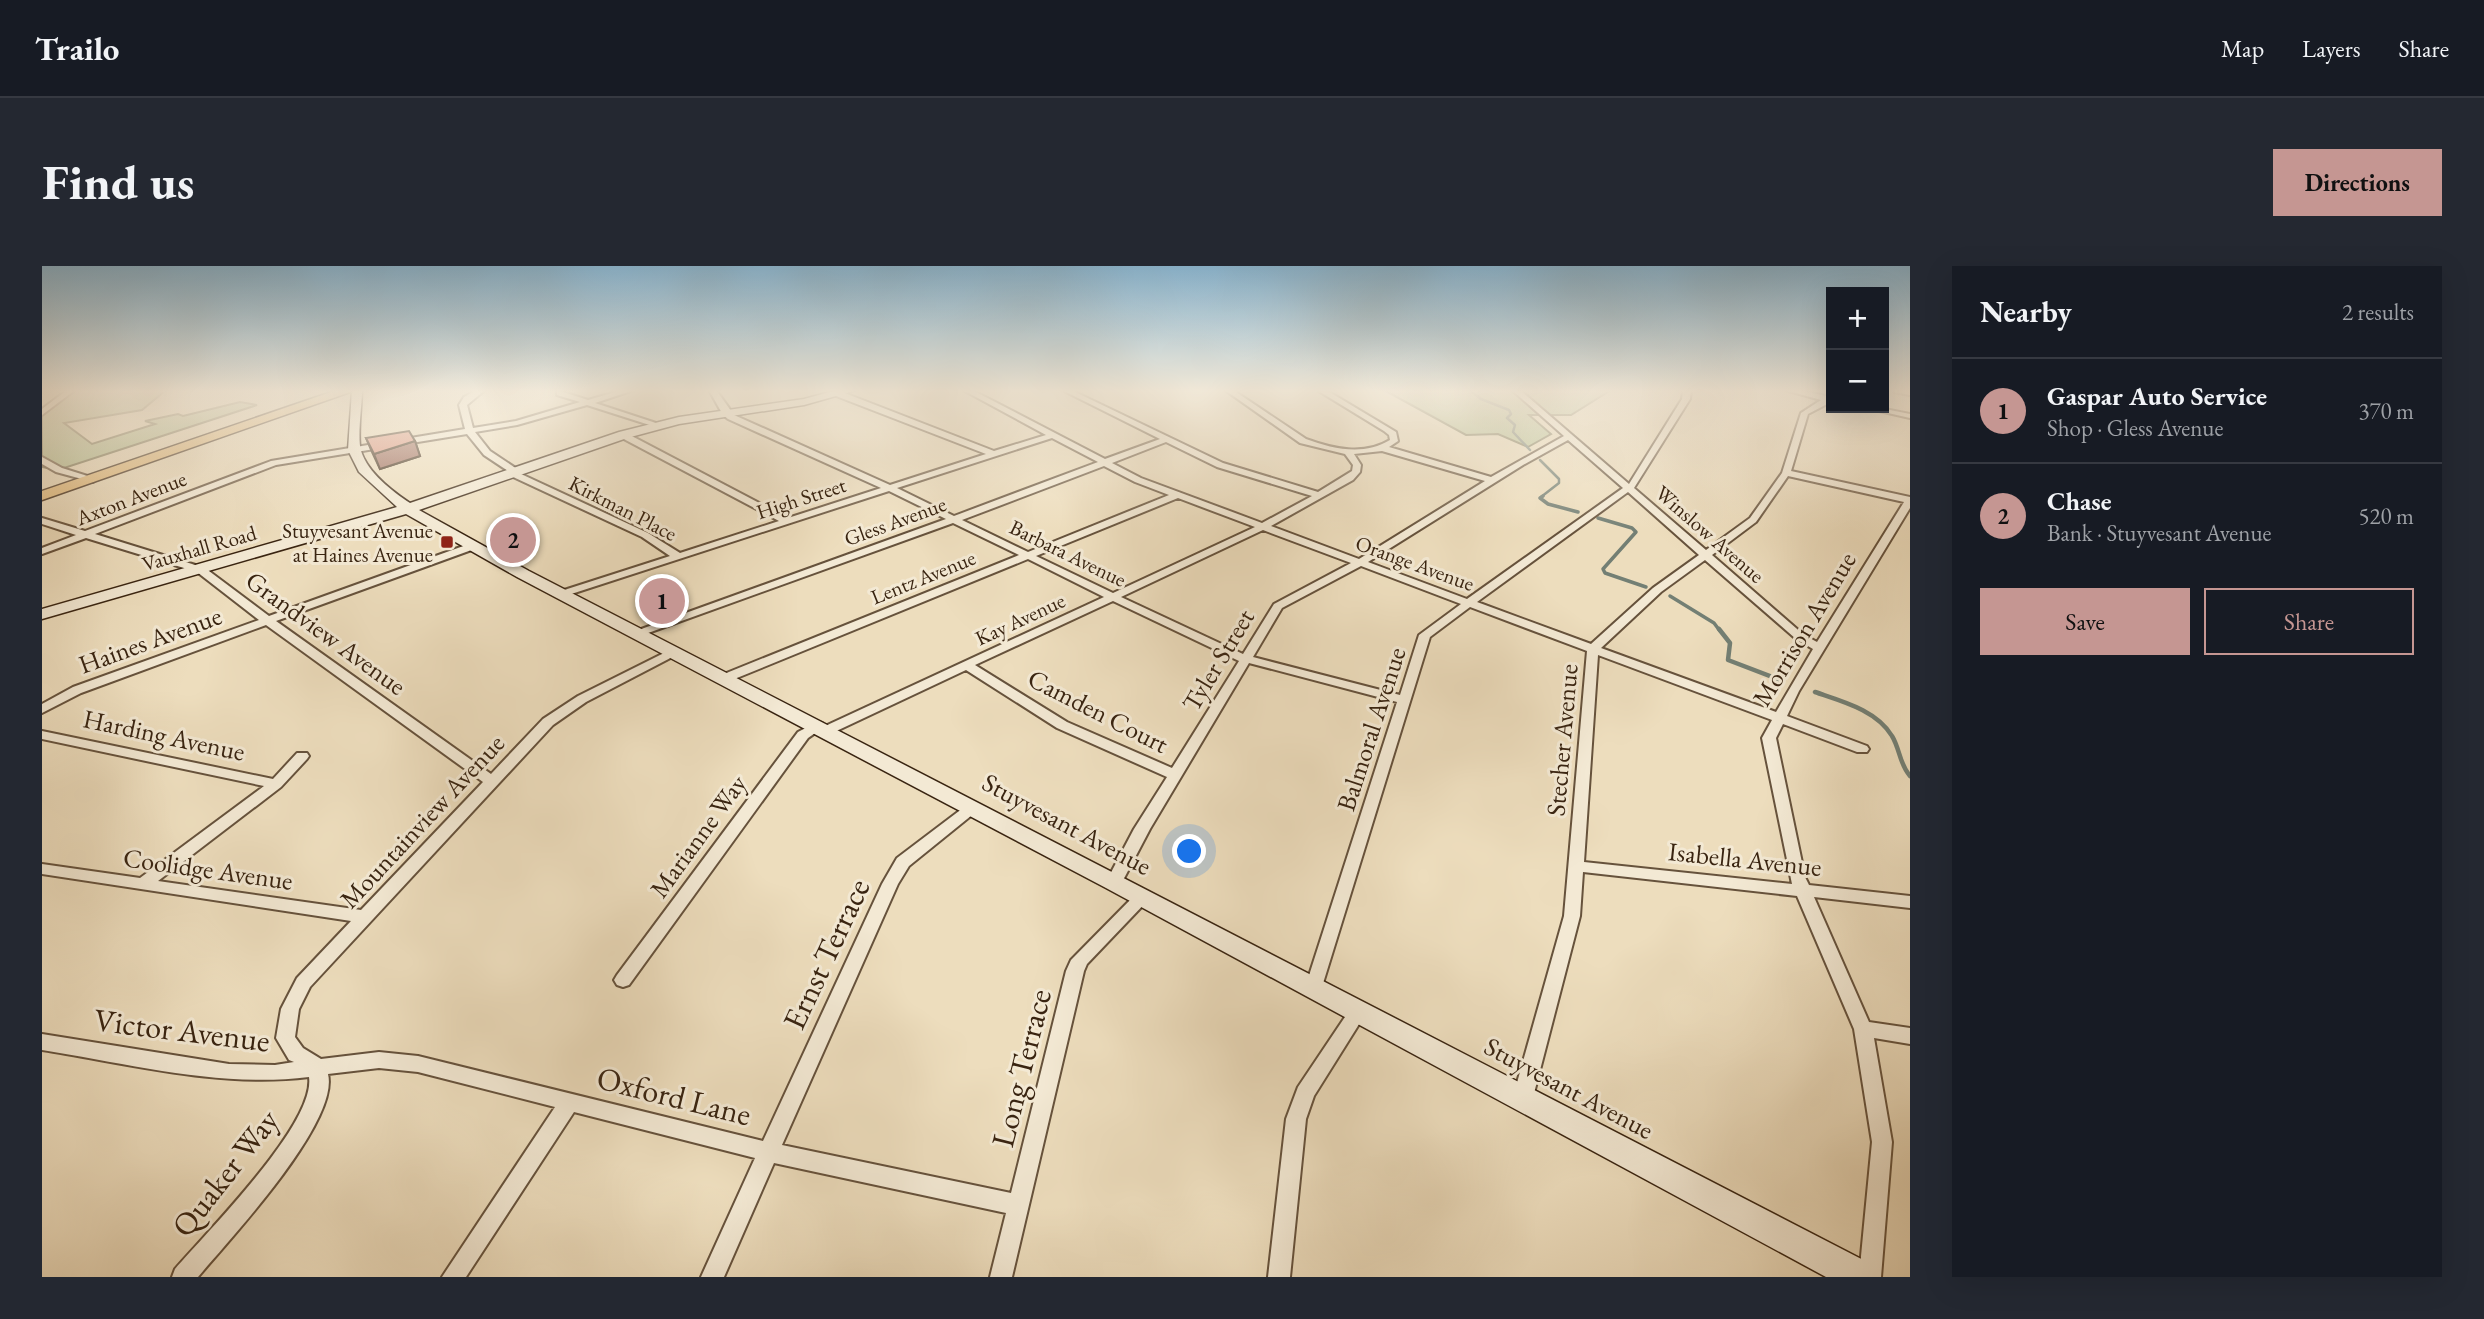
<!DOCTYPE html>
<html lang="en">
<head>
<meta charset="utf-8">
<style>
	body { margin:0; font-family:"EB Garamond",serif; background:#242831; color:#f1f3f6 }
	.controls { position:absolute; right:21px; top:21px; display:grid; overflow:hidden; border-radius:0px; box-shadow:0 7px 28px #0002 }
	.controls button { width:63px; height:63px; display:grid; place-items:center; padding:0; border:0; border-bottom:2px solid #363941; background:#171b24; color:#f1f3f6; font:35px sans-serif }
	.you { position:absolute; left:1148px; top:586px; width:24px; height:24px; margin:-18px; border:5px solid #fff; border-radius:50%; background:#1a73e8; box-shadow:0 0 0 10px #1a73e833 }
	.badge { display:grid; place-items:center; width:46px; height:46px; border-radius:50%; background:#c59692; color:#111; font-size:23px; font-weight:700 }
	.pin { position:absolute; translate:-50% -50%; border:4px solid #fff; box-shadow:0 2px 7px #0006 }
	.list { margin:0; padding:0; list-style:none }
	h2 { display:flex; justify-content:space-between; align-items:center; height:91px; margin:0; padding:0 28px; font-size:30px }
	h2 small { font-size:23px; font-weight:400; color:#9ea1a6 }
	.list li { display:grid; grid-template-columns:46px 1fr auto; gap:21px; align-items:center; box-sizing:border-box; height:105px; padding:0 28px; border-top:2px solid #363941 }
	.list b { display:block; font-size:26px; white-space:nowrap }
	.list p { margin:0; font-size:23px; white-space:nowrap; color:#9ea1a6 }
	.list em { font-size:23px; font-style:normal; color:#9ea1a6 }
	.actions { display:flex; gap:14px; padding:21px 28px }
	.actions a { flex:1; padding:16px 0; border:2px solid #c59692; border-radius:0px; text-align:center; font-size:24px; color:#c59692 }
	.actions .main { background:#c59692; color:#111 }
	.map { position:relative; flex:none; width:1868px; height:1011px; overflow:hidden; border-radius:0px }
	header { display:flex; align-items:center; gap:42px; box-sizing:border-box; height:98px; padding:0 35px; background:#171b24; border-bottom:2px solid #363941 }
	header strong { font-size:33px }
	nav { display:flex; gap:38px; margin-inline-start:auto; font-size:24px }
	.intro { display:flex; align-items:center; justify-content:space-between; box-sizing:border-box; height:168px; padding:0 42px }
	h1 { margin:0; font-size:49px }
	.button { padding:18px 32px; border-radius:0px; background:#c59692; color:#111; font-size:24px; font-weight:700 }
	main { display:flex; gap:42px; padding:0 42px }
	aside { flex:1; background:#171b24; border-radius:0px; box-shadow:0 7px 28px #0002 }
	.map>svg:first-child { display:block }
	.green { fill:#b6c293; stroke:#787352; stroke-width:2 }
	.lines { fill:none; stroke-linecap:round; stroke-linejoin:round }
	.stream-far2 { stroke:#737f74; stroke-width:2.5 }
	.stream-far1 { stroke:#737f74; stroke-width:3.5 }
	.stream { stroke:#737f74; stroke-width:4.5 }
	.street-casing { stroke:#66523c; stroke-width:4 }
	.secondary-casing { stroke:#392411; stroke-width:3 }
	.primary-casing { stroke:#392411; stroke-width:3 }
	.street { fill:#f3e9d4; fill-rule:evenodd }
	.secondary { fill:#f3e9d4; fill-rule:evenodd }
	.primary { fill:#e6be7e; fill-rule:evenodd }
	.wall { fill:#bd7e6c; stroke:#392411; stroke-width:2 }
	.shaded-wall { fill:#9a6658; stroke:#392411; stroke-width:2 }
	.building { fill:#dc927e; stroke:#392411; stroke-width:2 }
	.poi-dot { fill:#8f2418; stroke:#f3e9d4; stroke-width:2.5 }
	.labels { text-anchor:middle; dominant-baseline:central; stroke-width:6; stroke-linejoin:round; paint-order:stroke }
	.far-street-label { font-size:21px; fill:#392411; stroke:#f3e9d4 }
	.far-poi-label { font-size:21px; fill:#392411; stroke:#f3e9d4; text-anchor:end }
	.street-label { font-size:26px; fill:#392411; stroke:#f3e9d4 }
	.near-street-label { font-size:32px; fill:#392411; stroke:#f3e9d4 }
</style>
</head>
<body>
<header>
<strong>Trailo</strong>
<nav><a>Map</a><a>Layers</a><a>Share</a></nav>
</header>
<div class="intro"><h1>Find us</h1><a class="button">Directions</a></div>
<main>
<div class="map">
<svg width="1868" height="1011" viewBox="0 0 1868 1011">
	<rect width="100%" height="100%" fill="#edddbd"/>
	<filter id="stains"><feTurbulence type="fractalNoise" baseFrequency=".00286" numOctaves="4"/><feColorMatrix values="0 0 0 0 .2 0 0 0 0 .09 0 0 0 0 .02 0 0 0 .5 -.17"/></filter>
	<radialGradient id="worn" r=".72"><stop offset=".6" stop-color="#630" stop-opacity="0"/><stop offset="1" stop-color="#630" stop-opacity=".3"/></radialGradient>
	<g class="green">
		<polygon points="28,124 124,124 100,144 22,157 50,178 113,158 103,155 136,148 141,150 198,136 215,139 16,204 0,201 0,145"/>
		<polygon points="1342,124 1569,124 1529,149 1487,149 1509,168 1486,181 1456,168 1424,169"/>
	</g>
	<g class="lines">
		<g class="stream-far2">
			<polyline points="1428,124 1439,133 1467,144 1469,148 1465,152 1473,159 1471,166 1488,184"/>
			<polyline points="1498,194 1517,213 1517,217 1499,231"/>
		</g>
		<g class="stream-far1">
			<polyline points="1501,230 1498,232 1506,238 1536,246"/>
			<polyline points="1556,252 1590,262 1594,266 1561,303 1563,307 1604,321"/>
			<polyline points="1628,330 1672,357 1678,365"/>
		</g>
		<g class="stream">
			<polyline points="1677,363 1688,377 1686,394 1738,414"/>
			<path d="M1773,426C1799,435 1835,444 1850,470C1858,483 1857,497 1868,510"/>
		</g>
		<defs>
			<g id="street">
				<polygon points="25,124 33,124 0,149 0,143"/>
				<path d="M434,124H443L425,139L431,162L474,155L538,136L515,129V125H518L546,134L580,124H592L553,137L617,158V162L545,139L475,159L433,166L448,185L478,205L479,208L606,267L638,287L737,255L578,171V167H584L746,252L839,222L686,153L681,149L667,124H674L692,149L848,219L944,188L794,130V126H800L952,185L1004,169L921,124H930L1063,193L1118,173L1020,124H1029L1181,197L1276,226L1310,205L1311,199L1303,188L1258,177L1183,124H1191L1264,173C1291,183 1322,190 1348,174L1347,169L1342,165L1275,124H1284L1354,166L1356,175L1347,181L1449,211L1522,170L1470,124H1478L1587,218L1640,133L1641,124H1649L1648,133L1592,222L1664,284L1708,252L1740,207L1759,147L1779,134L1743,124H1757L1789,131V136L1766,148L1749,205L1868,231V242L1757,425L1745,450L1825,480L1827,483L1825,486H1815L1741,458L1734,472L1763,611L1767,619L1868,630V642L1772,631L1827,756L1868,762V778L1832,772L1850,876L1839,1011H1817L1830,876L1812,763L1755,630L1541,606L1538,650L1491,831L1488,837L1481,840L1474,837L1471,831L1522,650L1545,385L1428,341L1388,371L1278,727L1272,729L1266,727L1263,722L1355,436L1207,397L1108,563L1078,620H1066L1064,616L1092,563L1125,511L1015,462L924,404L788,468H778L776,465L766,472L587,719L581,721L575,719L572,714L575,709L756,466L775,456L780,457L781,461L1062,331L986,293L685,416H677L675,413L677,410L977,289L911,257L595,371L589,368L591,366L904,253L847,225L520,331L516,330V326L628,290L600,271L469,210V207L442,189L425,168L234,199L53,268L163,302L227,350L427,278H435V282L234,355L449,508L501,453L536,430L628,384H636L638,387L544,436L511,459L268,721L257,743L253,771L261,782L279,793L337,786L376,790L721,875L840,618L855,592L925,539L930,537L937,542L935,545L867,600L856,618L740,879L969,927L1024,705L1029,694L1094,628H1106L1108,632L1045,698L1042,705L970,1011H948L964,947L732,897L682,1011H659L713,892L532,846L424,1011H400L513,841L376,806L337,802L286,808C298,856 187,974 156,1011H130L133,1003C164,967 274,857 267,811C178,822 88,798 0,784V768L187,798L233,799L252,796L247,794L234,772L239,743L255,712L309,655L0,608V598L98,612L222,520L0,473V465L231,513L255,487H265L267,490L265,493L239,521L116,615L319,644L441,516L224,359L39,427L0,447V438L31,421L217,354L155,306L44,272L0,288V282L34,269L0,258V252L43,265L229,195L423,163L417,139L422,131ZM1010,172L1056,196L912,250L855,222ZM1526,174L1581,222L1425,333L1326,296L1481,199ZM1124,176L1175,201L1270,230L1220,257L1099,212L1070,197ZM1340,185L1443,215L1317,293L1229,260L1311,214L1318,206L1319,199L1312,188ZM1062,200L1093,216L1127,229L986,286L920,254ZM1746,210L1862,236L1775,376L1762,369L1670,289L1714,256ZM1586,226L1657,289L1611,322L1549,378L1435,336ZM1136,232L1213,261L1071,327L994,290ZM1221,264L1309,297L1232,338L1201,388L1079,331ZM1663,294L1754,373L1771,383L1734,446L1559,382L1619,326ZM1319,300L1419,338L1377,369L1358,429L1211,391L1240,342ZM1071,335L1197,395L1130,502L1025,456L933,399ZM1556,389L1730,454L1720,472L1750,618L1542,596Z"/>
				<polygon points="1852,124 1868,125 1868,129 1852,126"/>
				<polygon points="1824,142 1838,142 1868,148 1868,152"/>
				<polygon points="0,191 20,202 55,213 51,216 14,206 0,198"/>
				<polygon points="1315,740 1321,742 1324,747 1272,830 1264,853 1248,1011 1226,1011 1244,853 1256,821 1309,742"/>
			</g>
			<path id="secondary" d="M310,124H320C320,140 315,171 319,185C326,207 350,225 368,237L577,166L637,151L762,133L795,124H815L762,139L637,158L585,172L377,244L487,305L1831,999L1836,1011H1784L1064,622L475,311L364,248L0,353V343L355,241L317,206L306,184Z"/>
			<polygon id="primary" points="295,124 314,124 0,234 0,225"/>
		</defs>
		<use href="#street" class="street-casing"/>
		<use href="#secondary" class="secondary-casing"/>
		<use href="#primary" class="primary-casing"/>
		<use href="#street" class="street"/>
		<use href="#secondary" class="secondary"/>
		<use href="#primary" class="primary"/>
	</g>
	<polygon class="wall" points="324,172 373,175 378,190 338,203 330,186"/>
	<polygon class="shaded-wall" points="373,175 378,190 338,203 332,188"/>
	<polygon class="building" points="367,165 373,175 332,188 324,172"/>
	<linearGradient id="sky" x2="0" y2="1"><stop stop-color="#89b7d4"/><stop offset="0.47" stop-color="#f7f0e1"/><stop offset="1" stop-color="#f7f0e1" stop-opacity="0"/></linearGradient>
	<rect width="1868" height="266" fill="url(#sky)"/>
	<rect class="poi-dot" x="398" y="269" width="14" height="14" rx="3.5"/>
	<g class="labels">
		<g class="far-street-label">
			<text transform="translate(89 232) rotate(-21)">Axton Avenue</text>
			<text transform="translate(759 232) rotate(-18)">High Street</text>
			<text transform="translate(581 242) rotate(27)">Kirkman Place</text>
			<text transform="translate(853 255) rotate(-20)">Gless Avenue</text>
			<text transform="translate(1668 268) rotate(41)">Winslow Avenue</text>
			<text transform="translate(157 282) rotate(-16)">Vauxhall Road</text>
			<text transform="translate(1026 287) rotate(26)">Barbara Avenue</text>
			<text transform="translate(1373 297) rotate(20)">Orange Avenue</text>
			<text transform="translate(881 311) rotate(-22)">Lentz Avenue</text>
			<text transform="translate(978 353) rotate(-25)">Kay Avenue</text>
		</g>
		<g class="far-poi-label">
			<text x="391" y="264">Stuyvesant Avenue<tspan x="391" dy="24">at Haines Avenue</tspan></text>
		</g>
		<g class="street-label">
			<text transform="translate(1762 363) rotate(-59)">Morrison Avenue</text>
			<text transform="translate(284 367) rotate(36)">Grandview Avenue</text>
			<text transform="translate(108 374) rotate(-20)">Haines Avenue</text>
			<text transform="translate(1176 394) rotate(-59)">Tyler Street</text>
			<text transform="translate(1056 445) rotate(27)">Camden Court</text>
			<text transform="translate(1329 463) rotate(-72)">Balmoral Avenue</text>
			<text transform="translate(122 469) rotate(12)">Harding Avenue</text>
			<text transform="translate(1520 474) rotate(-85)">Stecher Avenue</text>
			<text transform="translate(380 555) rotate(-47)">Mountainview Avenue</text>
			<text transform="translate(1025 558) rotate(28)">Stuyvesant Avenue</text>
			<text transform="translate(656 570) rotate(-54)">Marianne Way</text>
			<text transform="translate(1703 593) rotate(6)">Isabella Avenue</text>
			<text transform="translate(166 603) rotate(8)">Coolidge Avenue</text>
			<text transform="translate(1527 822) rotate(28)">Stuyvesant Avenue</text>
		</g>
		<g class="near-street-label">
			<text transform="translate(784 688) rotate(-65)">Ernst Terrace</text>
			<text transform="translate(140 764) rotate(7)">Victor Avenue</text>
			<text transform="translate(979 802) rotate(-76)">Long Terrace</text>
			<text transform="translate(632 830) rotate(14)">Oxford Lane</text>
			<text transform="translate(183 907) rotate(-52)">Quaker Way</text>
		</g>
	</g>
	<rect width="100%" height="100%" filter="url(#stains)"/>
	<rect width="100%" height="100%" fill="url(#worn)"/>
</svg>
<div class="controls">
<button>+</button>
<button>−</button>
</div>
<div class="you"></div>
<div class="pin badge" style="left:620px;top:335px">1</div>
<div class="pin badge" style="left:471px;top:274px">2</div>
</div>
<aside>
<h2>Nearby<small>2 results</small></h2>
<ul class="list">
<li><span class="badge">1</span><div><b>Gaspar Auto Service</b><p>Shop · Gless Avenue</p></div><em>370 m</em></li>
<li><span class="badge">2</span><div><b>Chase</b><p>Bank · Stuyvesant Avenue</p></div><em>520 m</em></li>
</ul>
<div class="actions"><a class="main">Save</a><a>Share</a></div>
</aside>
</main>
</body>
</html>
